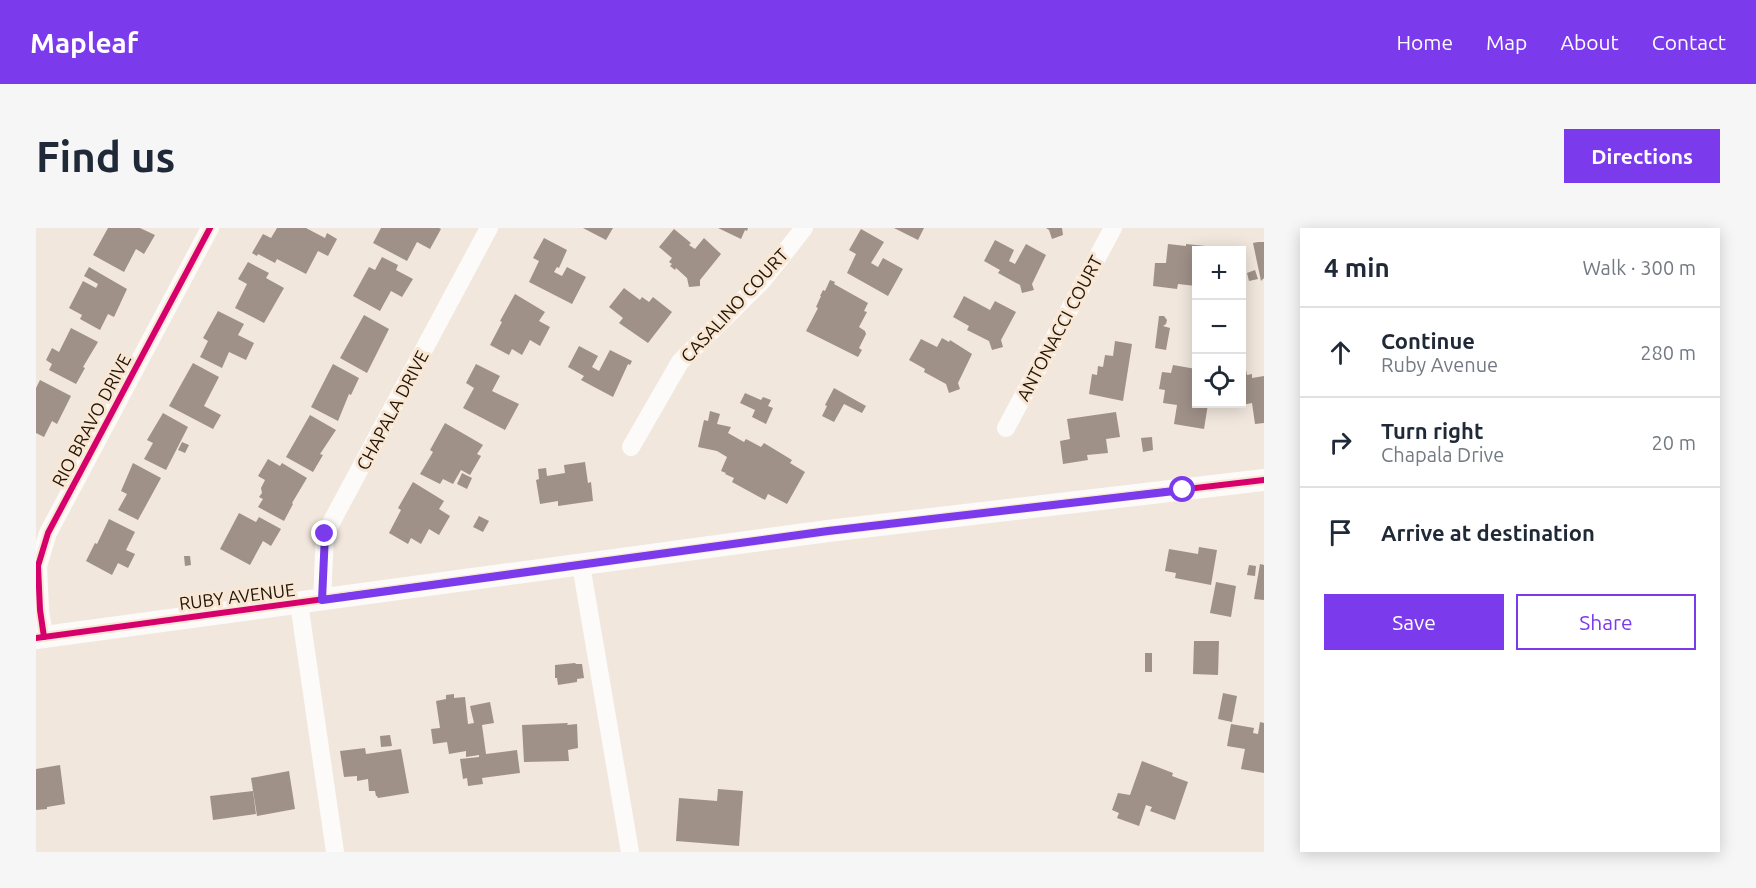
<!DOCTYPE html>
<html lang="en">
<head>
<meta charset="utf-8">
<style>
	body { margin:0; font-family:Ubuntu,sans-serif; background:#f6f6f7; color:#1f2937 }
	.controls { position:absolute; right:18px; top:18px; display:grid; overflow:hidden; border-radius:0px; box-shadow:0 3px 15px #0003 }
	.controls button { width:54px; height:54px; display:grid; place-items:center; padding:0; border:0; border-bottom:2px solid #e0e1e3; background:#fff; color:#1f2937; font:30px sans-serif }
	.stop { position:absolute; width:18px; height:18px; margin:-14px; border:4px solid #7c3aed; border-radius:50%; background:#fff }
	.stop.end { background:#7c3aed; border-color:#fff; box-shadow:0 2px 6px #0008 }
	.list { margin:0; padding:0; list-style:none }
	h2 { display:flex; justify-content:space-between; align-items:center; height:78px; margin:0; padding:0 24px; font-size:26px }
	h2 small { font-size:20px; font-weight:400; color:#747a83 }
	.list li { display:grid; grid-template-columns:39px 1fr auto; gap:18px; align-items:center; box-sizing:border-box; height:90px; padding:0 24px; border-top:2px solid #e0e1e3 }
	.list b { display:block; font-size:22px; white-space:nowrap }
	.list p { margin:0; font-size:20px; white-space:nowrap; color:#747a83 }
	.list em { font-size:20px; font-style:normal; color:#747a83 }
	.actions { display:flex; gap:12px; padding:18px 24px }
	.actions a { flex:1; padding:14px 0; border:2px solid #7c3aed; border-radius:0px; text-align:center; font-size:21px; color:#7c3aed }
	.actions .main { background:#7c3aed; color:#fff }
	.icon { flex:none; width:33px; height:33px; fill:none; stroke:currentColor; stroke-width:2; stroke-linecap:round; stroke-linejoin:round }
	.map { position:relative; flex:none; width:1228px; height:624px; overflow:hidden; border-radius:0px }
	header { display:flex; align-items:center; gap:36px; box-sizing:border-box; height:84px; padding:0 30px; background:#7c3aed; color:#fff }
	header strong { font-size:28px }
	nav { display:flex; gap:33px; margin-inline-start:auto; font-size:21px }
	.intro { display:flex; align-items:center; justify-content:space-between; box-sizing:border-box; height:144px; padding:0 36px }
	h1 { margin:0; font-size:42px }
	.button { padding:15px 27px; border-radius:0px; background:#7c3aed; color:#fff; font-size:21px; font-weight:700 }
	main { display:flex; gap:36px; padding:0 36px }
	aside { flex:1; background:#fff; border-radius:0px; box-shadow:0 3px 15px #0003 }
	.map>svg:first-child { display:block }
	.building { fill:#9f9188 }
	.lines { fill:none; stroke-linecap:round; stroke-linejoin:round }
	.minor { stroke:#fdfbfa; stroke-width:18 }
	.tertiary { stroke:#fdfbfa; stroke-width:22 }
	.cycleway-casing { stroke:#f9e7d5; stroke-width:10 }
	.cycleway { stroke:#d6006c; stroke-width:6 }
	.route { stroke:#7c3aed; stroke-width:8 }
	.labels { text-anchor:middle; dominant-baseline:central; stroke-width:6; stroke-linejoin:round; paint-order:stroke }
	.street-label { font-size:18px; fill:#231403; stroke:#f9e7d5 }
</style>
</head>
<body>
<header>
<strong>Mapleaf</strong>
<nav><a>Home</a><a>Map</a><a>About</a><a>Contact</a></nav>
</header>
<div class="intro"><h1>Find us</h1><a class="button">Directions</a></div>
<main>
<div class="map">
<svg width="1228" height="624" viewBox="0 0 1228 624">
	<rect width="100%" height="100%" fill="#f1e7dd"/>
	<g class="building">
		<polygon points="72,0 104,0 119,7 108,26 100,21 88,44 57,27"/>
		<polygon points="241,0 270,0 289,10 291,5 301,11 292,28 282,23 270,46 241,31 239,35 222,26 221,28 216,25 227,6 235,10"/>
		<polygon points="345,0 403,0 405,1 394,21 381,14 371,33 337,15"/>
		<polygon points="547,0 577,0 570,12"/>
		<polygon points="682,0 712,0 711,3 709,2 705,11"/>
		<polygon points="858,0 888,0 882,12"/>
		<polygon points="1010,0 1026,0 1027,7 1016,11 1013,2"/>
		<polygon points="638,1 655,15 653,17 659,21 668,10 685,26 664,52 664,58 653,59 651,50 640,40 639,42 634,38 636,36 633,34 636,30 623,19"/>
		<polygon points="825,1 848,14 835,35 842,39 847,30 867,41 852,68 811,45 820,26 813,22"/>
		<polygon points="508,10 531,22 523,40 521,39 518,44 526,48 531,39 550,49 536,76 493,54 503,33 497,30"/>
		<polygon points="959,12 978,22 973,33 979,36 990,16 1010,27 996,56 998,62 986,65 984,57 962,45 964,42 948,33"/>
		<polygon points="1222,14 1228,14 1228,50 1225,53 1217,15"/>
		<polygon points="1132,16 1150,18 1150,16 1189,20 1189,22 1160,22 1160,58 1142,56 1141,61 1117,58 1119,35 1130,35"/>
		<polygon points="346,29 362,37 360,42 377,51 366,69 355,63 344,83 317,68 333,39 339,42"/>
		<polygon points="212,34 233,45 230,50 248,60 228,95 199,80 211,56 202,51"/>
		<polygon points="53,39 91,61 78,89 72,86 64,102 44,91 46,87 33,80 47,53 60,60 62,56 48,48"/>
		<polygon points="1219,42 1222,51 1213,53 1211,45"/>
		<polygon points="794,52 799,54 798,56 832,75 828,83 831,84 823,99 829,103 830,106 823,120 826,122 822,129 770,103 782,80 780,79 785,68 784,68 787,62 789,63"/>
		<polygon points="588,60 604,72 606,69 613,74 617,69 636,84 612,115 583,95 587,90 573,79"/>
		<polygon points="479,66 509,84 503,93 514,99 504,118 494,112 486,127 476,121 473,127 454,117 466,94 464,93"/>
		<polygon points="928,68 954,82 959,73 980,84 965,112 967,119 956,122 953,113 931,102 933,98 917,89"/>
		<polygon points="182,83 208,96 202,107 218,115 210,132 193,124 186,140 164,129 172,113 167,110"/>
		<polygon points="328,87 353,101 331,145 304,130"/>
		<polygon points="1123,88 1128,88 1131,92 1130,96 1127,98 1134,100 1130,122 1119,120"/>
		<polygon points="35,100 62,114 47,139 49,140 40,156 13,142 16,136 10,132 16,120 23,124"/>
		<polygon points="906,110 913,114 914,112 936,126 922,155 924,161 913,165 910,156 888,144 889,141 873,132 885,111 901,119"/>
		<polygon points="1079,113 1096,116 1087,173 1053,166 1056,146 1061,147 1062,138 1067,139 1069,127 1077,128"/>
		<polygon points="543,118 562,128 556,139 563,143 574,122 596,133 594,137 592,136 577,169 545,152 548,148 532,139"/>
		<polygon points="1206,131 1208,131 1211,147 1216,146 1216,150 1228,148 1228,195 1219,196 1216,175 1206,177"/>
		<polygon points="157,135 183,149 168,178 185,187 177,201 133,178"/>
		<polygon points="297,136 323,150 315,167 313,166 302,193 275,179"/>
		<polygon points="440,136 464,148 456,163 483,176 469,202 427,180 438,160 430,155"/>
		<polygon points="1137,137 1160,141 1160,176 1172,176 1168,201 1138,196 1141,177 1127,175 1129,162 1123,161 1126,144 1135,145"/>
		<polygon points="4,152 35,168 21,196 16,193 8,209 0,205 0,160"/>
		<polygon points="798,160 830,178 826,185 808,176 798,194 786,188 791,178 789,177"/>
		<polygon points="709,165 725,172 727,169 735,172 732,178 737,180 730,196 716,189 719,182 704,175"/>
		<polygon points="674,183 684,186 681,196 695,199 692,205 708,214 710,211 725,219 728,215 756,232 754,235 769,244 751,276 732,266 729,272 696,254 698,250 689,246 690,245 685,243 691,229 681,223 662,219 668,192 672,193"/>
		<polygon points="1080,184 1084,209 1070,211 1072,225 1051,227 1052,232 1027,236 1024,213 1034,211 1031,191"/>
		<polygon points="127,185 152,199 130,242 108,231 117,215 111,212"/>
		<polygon points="274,187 300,202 284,226 287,227 277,244 250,229"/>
		<polygon points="409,195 447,217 441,226 445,228 434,247 425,242 417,256 407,251 404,256 384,246 397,224 394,222"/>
		<polygon points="1116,209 1117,222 1107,224 1105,210"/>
		<polygon points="146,214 153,217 149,225 142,222"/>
		<polygon points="232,231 244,238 246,235 271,250 256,275 257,276 248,293 222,279 227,271 223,269 226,265 225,260 229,252 222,248"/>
		<polygon points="549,234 552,255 555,254 557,273 522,278 522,273 504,276 500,252 503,251 502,241 510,240 511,248 529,245 528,237"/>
		<polygon points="97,235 125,250 102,292 82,282 91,266 85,263"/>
		<polygon points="426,245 436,250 431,261 421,256"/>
		<polygon points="377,254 408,273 403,281 414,288 403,307 393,301 385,316 375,310 372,316 353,305 365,282 362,280"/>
		<polygon points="203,285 220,294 223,289 245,301 235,318 227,313 214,337 184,321"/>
		<polygon points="443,288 453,293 447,304 437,299"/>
		<polygon points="73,291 99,304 90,322 99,326 92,340 82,335 76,347 50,333 59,315 61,316"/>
		<polygon points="1163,319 1181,322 1175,357 1139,350 1140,345 1129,343 1133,321 1162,326"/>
		<polygon points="148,328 154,328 155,337 149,338"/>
		<polygon points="1224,336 1228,337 1228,372 1218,371"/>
		<polygon points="1213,337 1220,338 1219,348 1211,347"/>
		<polygon points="1180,354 1200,358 1195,389 1174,385"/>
		<polygon points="1158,413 1183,413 1182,447 1157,446"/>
		<rect x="1109" y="425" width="7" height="19"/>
		<polygon points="539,435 540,436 546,436 548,450 541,451 541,454 522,457 521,450 519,450 519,437"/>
		<polygon points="1187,465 1201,468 1196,494 1182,491"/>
		<polygon points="418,466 418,470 429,469 432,496 438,495 434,478 454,474 458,495 446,497 450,526 481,522 484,545 446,550 447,556 432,558 431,550 427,551 424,531 443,529 443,527 430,529 430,523 413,526 411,514 397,516 395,501 404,500 400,473 410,471 410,467"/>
		<polygon points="1224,494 1228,495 1228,545 1205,541 1209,521 1191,518 1195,496 1218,500 1217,505 1222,506"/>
		<polygon points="532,495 531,497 541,496 542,520 532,522 533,533 488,534 486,497"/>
		<polygon points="354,507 356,518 345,519 344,508"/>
		<polygon points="329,520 330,526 365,521 373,565 342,570 341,568 340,568 339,563 333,563 332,551 321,553 321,548 308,549 304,523"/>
		<polygon points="1106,533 1137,545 1136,548 1152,554 1139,592 1114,583 1116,579 1110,577 1103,598 1081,590 1083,585 1076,582 1082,565 1094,567"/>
		<polygon points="24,537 29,576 11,579 11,581 0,582 0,541"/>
		<polygon points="253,543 259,581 221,588 215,550"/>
		<polygon points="682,561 707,563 703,618 640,613 643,570 681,573"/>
		<polygon points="217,563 220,586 177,592 174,568"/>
	</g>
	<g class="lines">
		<g class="minor">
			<polyline points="970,200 1077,0"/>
			<polyline points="595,219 644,134 727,52 768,0"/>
			<polyline points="545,337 594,624"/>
			<polyline points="286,372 289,306 453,0"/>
			<polyline points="263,375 299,624"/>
			<polyline points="8,409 4,382 2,338 12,305 174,0"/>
		</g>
		<polyline class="tertiary" points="0,410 792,303 1228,252"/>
		<defs>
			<g id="cycleway">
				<polyline points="8,409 4,382 2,338 12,305 174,0"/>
				<polyline points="0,410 792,303 1228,252"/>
			</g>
		</defs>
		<use href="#cycleway" class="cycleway-casing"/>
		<use href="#cycleway" class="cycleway"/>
	</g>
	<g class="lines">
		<polyline class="route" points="289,306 286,372 792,303 1147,262"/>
	</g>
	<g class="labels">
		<g class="street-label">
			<text transform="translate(698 77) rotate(-47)">CASALINO COURT</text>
			<text transform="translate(1023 100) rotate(-62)">ANTONACCI COURT</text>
			<text transform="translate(356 182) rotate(-62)">CHAPALA DRIVE</text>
			<text transform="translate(55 192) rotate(-62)">RIO BRAVO DRIVE</text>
			<text transform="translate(201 368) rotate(-7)">RUBY AVENUE</text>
		</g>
	</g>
</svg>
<div class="controls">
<button>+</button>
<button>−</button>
<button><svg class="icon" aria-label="locate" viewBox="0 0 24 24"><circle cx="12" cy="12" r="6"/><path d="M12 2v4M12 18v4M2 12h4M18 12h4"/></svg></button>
</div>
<div class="stop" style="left:1147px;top:262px"></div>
<div class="stop end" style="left:289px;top:306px"></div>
</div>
<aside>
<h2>4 min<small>Walk · 300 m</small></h2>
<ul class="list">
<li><svg class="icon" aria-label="ahead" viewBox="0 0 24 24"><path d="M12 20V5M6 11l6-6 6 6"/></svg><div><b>Continue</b><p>Ruby Avenue</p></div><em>280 m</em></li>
<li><svg class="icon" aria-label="right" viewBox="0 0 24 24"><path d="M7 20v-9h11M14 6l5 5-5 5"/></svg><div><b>Turn right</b><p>Chapala Drive</p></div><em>20 m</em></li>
<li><svg class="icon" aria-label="arrive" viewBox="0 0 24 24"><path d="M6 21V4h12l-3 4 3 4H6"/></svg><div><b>Arrive at destination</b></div></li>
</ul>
<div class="actions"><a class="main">Save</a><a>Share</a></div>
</aside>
</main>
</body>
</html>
